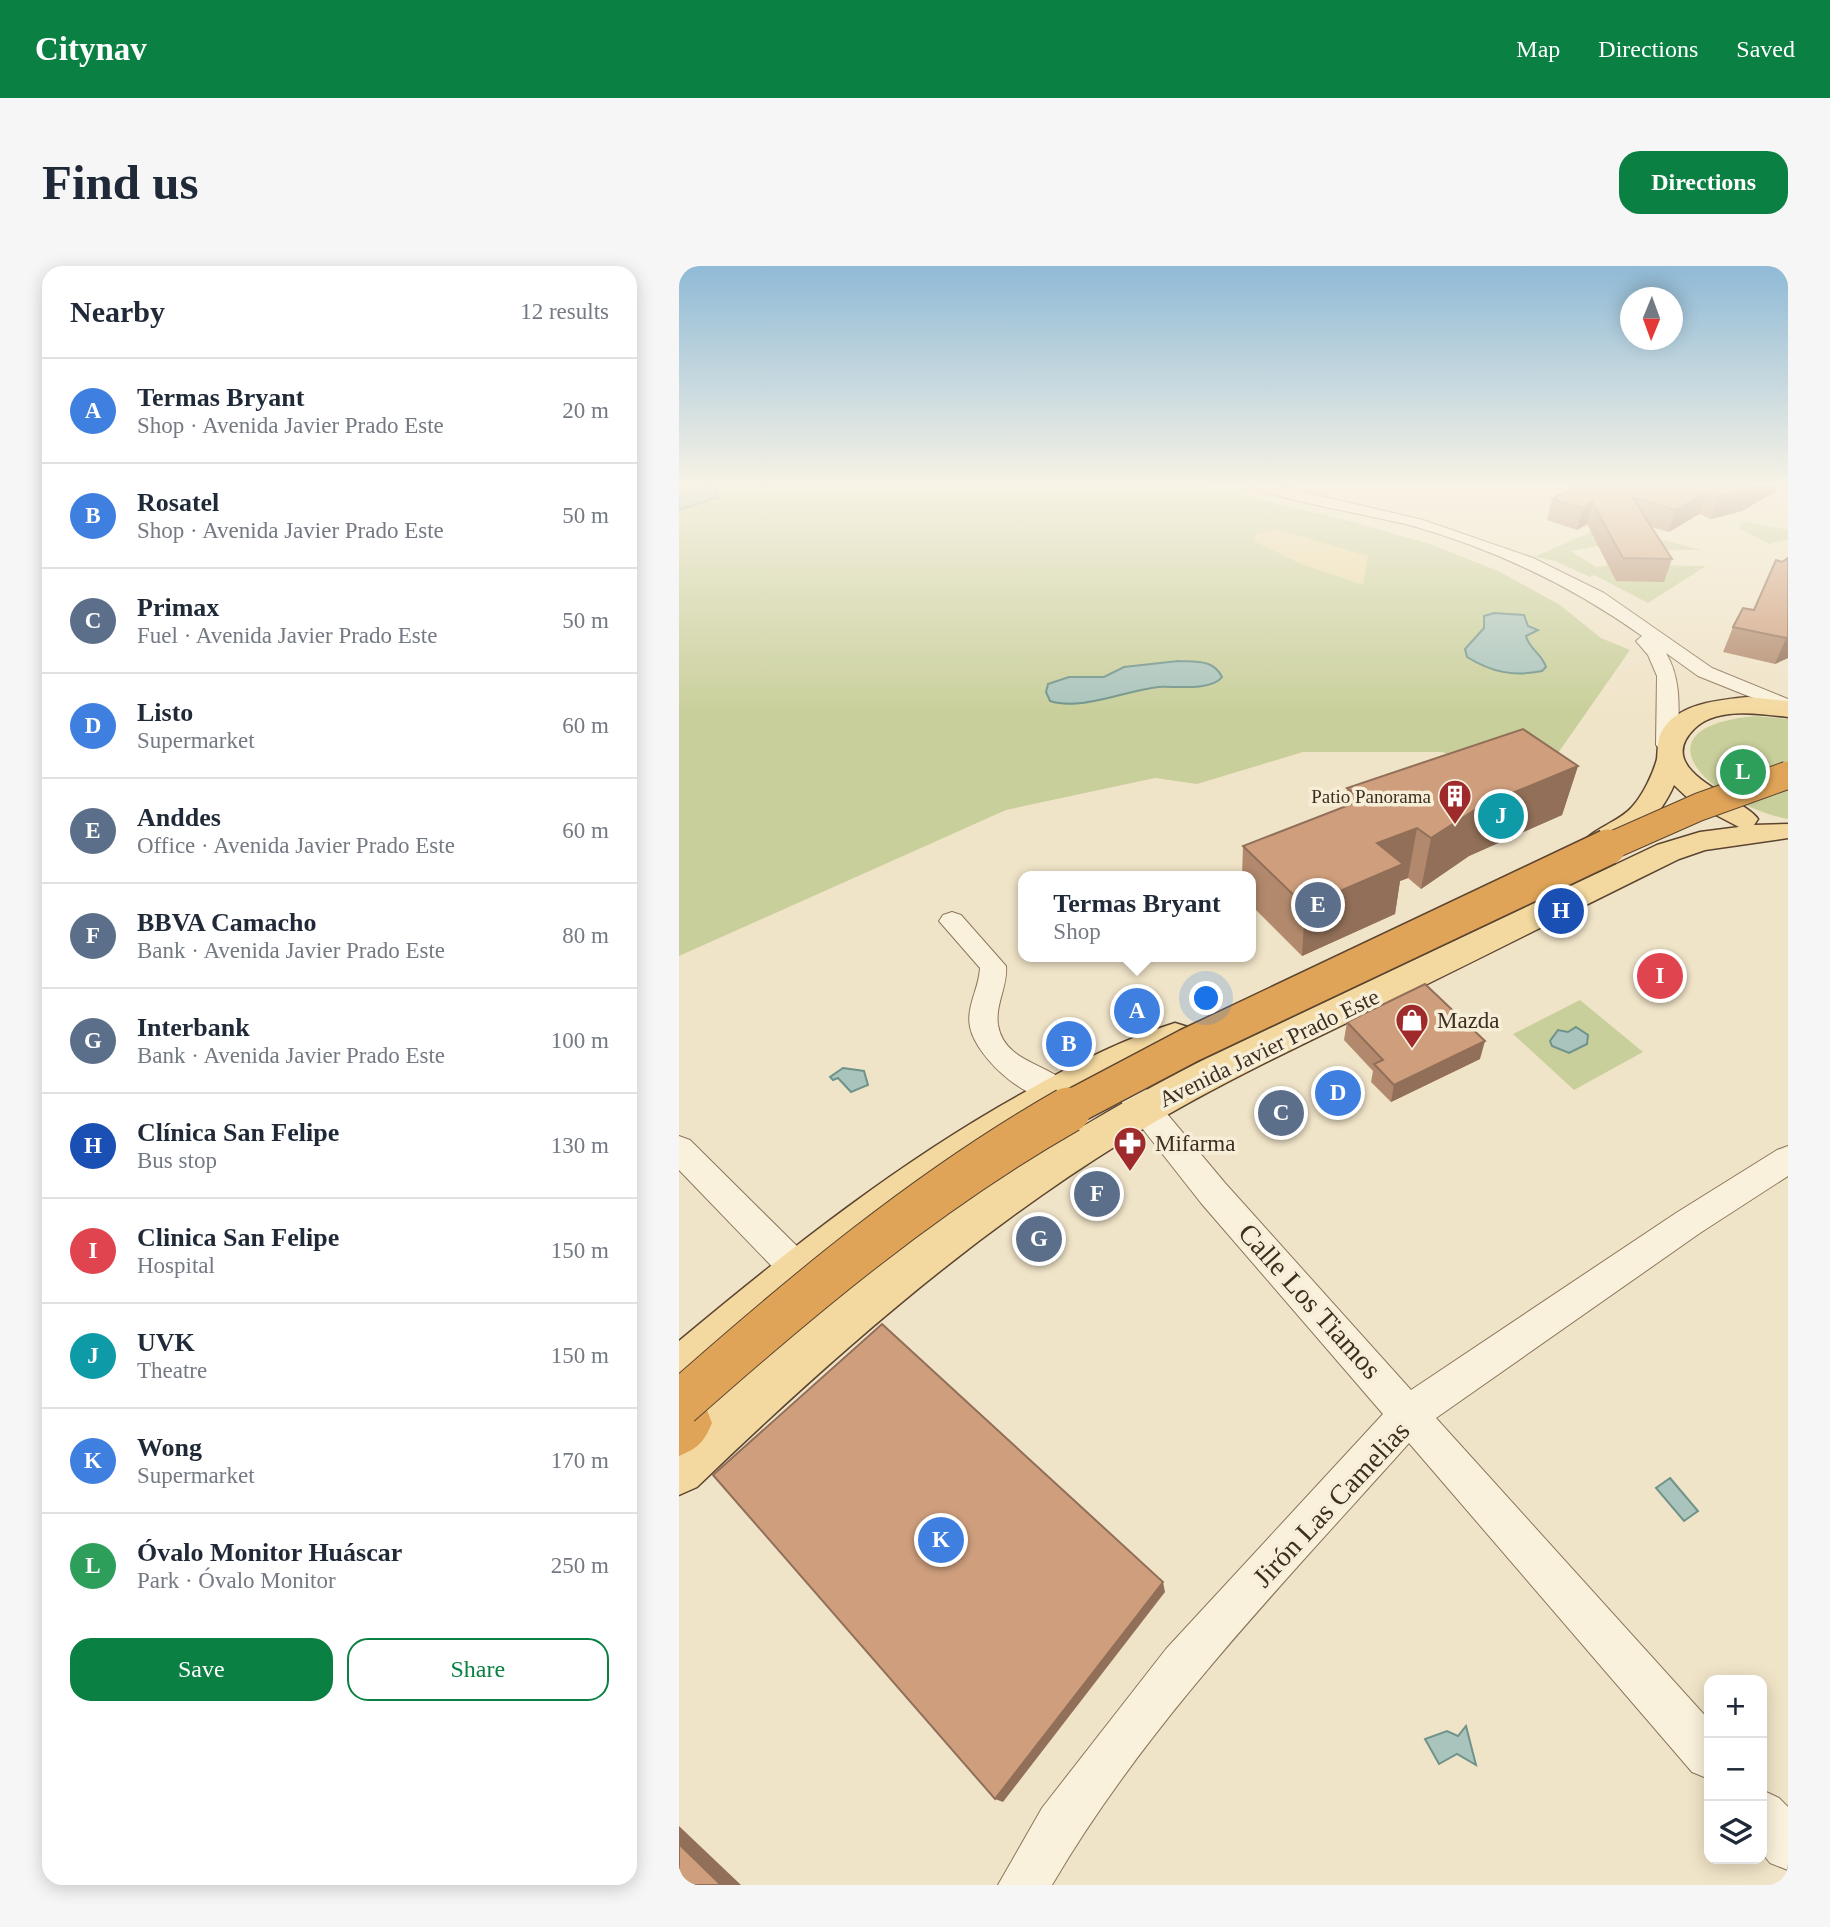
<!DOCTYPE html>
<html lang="en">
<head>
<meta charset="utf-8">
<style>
	body { margin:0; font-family:Georgia,serif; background:#f6f6f7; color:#1f2937 }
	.controls { position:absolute; right:21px; bottom:21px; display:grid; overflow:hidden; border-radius:14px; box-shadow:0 4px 18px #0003 }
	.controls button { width:63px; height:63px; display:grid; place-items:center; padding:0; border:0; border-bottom:2px solid #e0e1e3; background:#fff; color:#1f2937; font:35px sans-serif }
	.compass { position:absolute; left:941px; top:21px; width:63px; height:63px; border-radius:50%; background:#fff; box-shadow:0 4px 18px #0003; rotate:181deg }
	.you { position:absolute; left:528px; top:733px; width:24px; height:24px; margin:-18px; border:5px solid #fff; border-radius:50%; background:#1a73e8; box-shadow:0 0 0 10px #1a73e833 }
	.badge { display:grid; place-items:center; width:46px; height:46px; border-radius:50%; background:#0b8043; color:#fff; font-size:23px; font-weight:700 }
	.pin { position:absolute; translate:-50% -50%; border:4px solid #fff; box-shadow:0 2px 7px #0006 }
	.popup { position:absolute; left:339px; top:605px; width:238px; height:91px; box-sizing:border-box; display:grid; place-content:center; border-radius:14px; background:#fff; filter:drop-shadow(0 2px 5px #0005); font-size:23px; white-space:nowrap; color:#747a83 }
	.popup b { font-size:26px; color:#1f2937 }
	.popup::after { content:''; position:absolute; left:50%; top:100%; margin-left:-14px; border:14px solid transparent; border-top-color:#fff }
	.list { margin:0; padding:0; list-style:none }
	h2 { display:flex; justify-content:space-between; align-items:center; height:91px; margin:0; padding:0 28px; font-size:30px }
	h2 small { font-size:23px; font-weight:400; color:#747a83 }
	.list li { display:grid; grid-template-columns:46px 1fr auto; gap:21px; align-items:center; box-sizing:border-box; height:105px; padding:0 28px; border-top:2px solid #e0e1e3 }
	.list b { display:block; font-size:26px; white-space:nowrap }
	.list p { margin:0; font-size:23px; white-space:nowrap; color:#747a83 }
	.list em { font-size:23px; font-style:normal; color:#747a83 }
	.actions { display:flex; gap:14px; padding:21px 28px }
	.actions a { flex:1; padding:16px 0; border:2px solid #0b8043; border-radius:21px; text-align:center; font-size:24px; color:#0b8043 }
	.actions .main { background:#0b8043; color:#fff }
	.icon { flex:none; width:38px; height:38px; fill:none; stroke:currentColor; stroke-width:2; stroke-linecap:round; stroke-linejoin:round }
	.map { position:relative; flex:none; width:1109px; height:1619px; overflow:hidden; border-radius:21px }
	header { display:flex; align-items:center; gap:42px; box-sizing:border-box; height:98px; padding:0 35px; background:#0b8043; color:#fff }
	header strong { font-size:33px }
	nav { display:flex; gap:38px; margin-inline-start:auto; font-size:24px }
	.intro { display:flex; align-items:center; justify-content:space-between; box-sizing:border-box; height:168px; padding:0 42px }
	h1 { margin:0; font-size:49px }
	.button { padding:18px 32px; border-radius:21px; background:#0b8043; color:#fff; font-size:24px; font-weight:700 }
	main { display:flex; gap:42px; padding:0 42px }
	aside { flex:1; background:#fff; border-radius:21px; box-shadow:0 4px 18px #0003 }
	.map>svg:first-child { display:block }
	.green { fill:#c9cf9b }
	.sand { fill:#ecd9a5 }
	.water { fill:#a9c4bc; stroke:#6f938a; stroke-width:2 }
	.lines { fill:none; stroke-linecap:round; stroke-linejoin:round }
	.minor-casing { stroke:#8d765c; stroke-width:2 }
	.major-casing { stroke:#5b4430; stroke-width:3 }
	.highway-casing { stroke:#5b4430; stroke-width:3 }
	.minor { fill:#faf1dc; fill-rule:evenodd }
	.major { fill:#f3d9a0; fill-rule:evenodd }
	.highway { fill:#e0a458; fill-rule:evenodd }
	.highway-bridge-far2-casing { stroke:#5b4430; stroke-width:29; stroke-linecap:butt }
	.highway-bridge-far1-casing { stroke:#5b4430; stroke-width:38; stroke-linecap:butt }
	.highway-bridge-casing { stroke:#5b4430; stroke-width:47; stroke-linecap:butt }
	.highway-bridge-far2 { stroke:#e0a458; stroke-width:27 }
	.highway-bridge-far1 { stroke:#e0a458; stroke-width:35 }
	.highway-bridge { stroke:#e0a458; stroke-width:45 }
	.wall { fill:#b2896c }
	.shaded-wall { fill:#916f58 }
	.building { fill:#cf9f7d; stroke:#916f58; stroke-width:2 }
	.labels { text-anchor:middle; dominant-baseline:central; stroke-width:7; stroke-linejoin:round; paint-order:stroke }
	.far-poi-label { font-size:19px; fill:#3d2e20; stroke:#f7eed8; text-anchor:end }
	.poi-label { font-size:23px; fill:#3d2e20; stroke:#f7eed8; text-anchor:start }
	.street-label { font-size:23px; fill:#3d2e20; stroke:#f7eed8 }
	.near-street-label { font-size:28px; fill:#3d2e20; stroke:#f7eed8 }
</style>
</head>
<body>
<header>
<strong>Citynav</strong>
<nav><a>Map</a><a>Directions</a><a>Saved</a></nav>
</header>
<div class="intro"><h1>Find us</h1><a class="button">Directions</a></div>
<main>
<aside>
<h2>Nearby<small>12 results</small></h2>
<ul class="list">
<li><span class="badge" style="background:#3f7fe0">A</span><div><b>Termas Bryant</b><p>Shop · Avenida Javier Prado Este</p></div><em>20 m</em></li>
<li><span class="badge" style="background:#3f7fe0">B</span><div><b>Rosatel</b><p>Shop · Avenida Javier Prado Este</p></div><em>50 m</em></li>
<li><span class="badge" style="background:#5c6f8a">C</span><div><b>Primax</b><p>Fuel · Avenida Javier Prado Este</p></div><em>50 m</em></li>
<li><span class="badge" style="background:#3f7fe0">D</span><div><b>Listo</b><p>Supermarket</p></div><em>60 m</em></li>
<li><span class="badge" style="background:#5c6f8a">E</span><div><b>Anddes</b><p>Office · Avenida Javier Prado Este</p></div><em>60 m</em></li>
<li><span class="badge" style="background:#5c6f8a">F</span><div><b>BBVA Camacho</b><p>Bank · Avenida Javier Prado Este</p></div><em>80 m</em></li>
<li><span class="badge" style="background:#5c6f8a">G</span><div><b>Interbank</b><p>Bank · Avenida Javier Prado Este</p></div><em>100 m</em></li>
<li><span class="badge" style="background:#1a4fb4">H</span><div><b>Clínica San Felipe</b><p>Bus stop</p></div><em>130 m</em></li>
<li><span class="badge" style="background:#e0444e">I</span><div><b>Clinica San Felipe</b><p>Hospital</p></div><em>150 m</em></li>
<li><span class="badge" style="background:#0f9aa8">J</span><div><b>UVK</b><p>Theatre</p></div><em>150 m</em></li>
<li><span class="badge" style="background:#3f7fe0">K</span><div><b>Wong</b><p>Supermarket</p></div><em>170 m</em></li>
<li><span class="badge" style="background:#2e9e5b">L</span><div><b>Óvalo Monitor Huáscar</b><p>Park · Óvalo Monitor</p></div><em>250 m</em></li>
</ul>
<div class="actions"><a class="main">Save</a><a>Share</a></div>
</aside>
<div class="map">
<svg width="1109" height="1619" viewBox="0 0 1109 1619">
	<rect width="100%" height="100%" fill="#f0e4c8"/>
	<g class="green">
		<polygon points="0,220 527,220 670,255 751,278 819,305 881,339 922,372 951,384 870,500 793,498 763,486 624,486 518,518 476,512 327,544 0,690"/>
		<polygon points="1063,255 1109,264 1109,273 1090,278 1060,262"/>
		<polygon points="928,259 1022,284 967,284 919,280 892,285 917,301 929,299 937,315 976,299 1027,300 969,337 915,309 911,311 876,295 855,291"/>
		<path d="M1076,450L1109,453V553C1037,540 948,462 1076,450Z"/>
		<polygon points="901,734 964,786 895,824 834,768"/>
	</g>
	<polygon class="sand" points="597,263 689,290 684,319 620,297 575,275 576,268"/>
	<g class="water">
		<polygon points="32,222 37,225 39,231 0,244 0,232 16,224"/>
		<path d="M815,347L845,349L849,360L859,364L847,370C850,383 863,388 867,401L863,405C835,411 812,406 788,391L786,383L805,362V350Z"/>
		<path d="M499,395C517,396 534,393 543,411C533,425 495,420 479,421C446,425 401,445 371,435L367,426L369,418L390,411H425L445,401Z"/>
		<polygon points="897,761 909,769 908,778 890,787 873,780 871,775 879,764 889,766"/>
		<polygon points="164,802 185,805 189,819 172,826 159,812 154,814 151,811"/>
		<polygon points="991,1212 1019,1245 1005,1255 977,1222"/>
		<polygon points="787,1460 797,1499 778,1488 760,1498 746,1473 768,1465 779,1470"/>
	</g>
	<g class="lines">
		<defs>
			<g id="minor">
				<path d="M574,220H600L744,254L854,292L925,327L1033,402L1109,433V446L1019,410L987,387C1004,416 999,447 999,479L988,485L981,483L977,479L978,410L969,389L957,375L963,370C893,320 817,284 734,260C706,252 588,232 574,220Z"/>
				<path d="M273,646L282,649L327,700C329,720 316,738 319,759C326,800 378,797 393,825L389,833C355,844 298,794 291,761C287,740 300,723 301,702L260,655L264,649Z"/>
				<path d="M452,814L463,818L546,917L732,1124L997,947L1098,884L1109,880V910L1021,967L757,1152L1030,1454V1513L1013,1506L730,1177C606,1316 467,1458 373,1619H319L363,1542L487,1383L704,1148L522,937L441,834L437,826L441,818Z"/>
				<polygon points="0,870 11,874 131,993 136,1004 131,1015 119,1020 107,1015 0,904"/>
				<polygon points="1083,1524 1100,1532 1109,1541 1109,1604 1091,1597 1083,1587"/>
			</g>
			<g id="major">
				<path d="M1069,431L1109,435V451C1081,448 1038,440 1015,463C972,506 1063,530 1079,553L1075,559L1109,558V572L1026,584L1000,593C912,636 824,681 736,724C637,772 536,818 443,876C287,973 150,1094 18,1221L0,1229V1168C158,1021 331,892 524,794L978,579L1021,566L1060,561L1014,537L995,519C982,550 944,595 906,586L902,579C913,562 939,557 953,541C964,529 974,508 978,493C979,485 978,475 982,467C997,437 1040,434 1069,431Z"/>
				<path d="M496,757L509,761L515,771L509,781C475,796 441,810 408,828C263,906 139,1014 17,1123L0,1129V1075C109,984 221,895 346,826C393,799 444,773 496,757Z"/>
			</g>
			<path id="highway" d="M8,1132L26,1139L33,1157C25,1176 19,1182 0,1190V1135Z"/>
		</defs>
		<use href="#minor" class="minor-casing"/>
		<use href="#major" class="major-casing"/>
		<use href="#highway" class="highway-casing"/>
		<use href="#minor" class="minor"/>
		<use href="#major" class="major"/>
		<use href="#highway" class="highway"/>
		<defs>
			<polyline id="highway-bridge-far2" points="925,583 1020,541 1109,509"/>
			<polyline id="highway-bridge-far1" points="386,845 509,780 929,581"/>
			<path id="highway-bridge" d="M0,1138C122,1030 247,925 389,844"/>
		</defs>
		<use href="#highway-bridge-far2" class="highway-bridge-far2-casing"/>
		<use href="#highway-bridge-far1" class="highway-bridge-far1-casing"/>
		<use href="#highway-bridge" class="highway-bridge-casing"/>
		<use href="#highway-bridge-far2" class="highway-bridge-far2"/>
		<use href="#highway-bridge-far1" class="highway-bridge-far1"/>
		<use href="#highway-bridge" class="highway-bridge"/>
	</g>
	<g class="wall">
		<polygon points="897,220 1097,225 1063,245 1032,253 1020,248 990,266 972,261 993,293 985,316 937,315 908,258 898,264 868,254 873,233"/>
		<polygon points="1103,296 1109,392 1096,398 1044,386 1054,361 1075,344"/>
		<polygon points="899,500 883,549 790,590 742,623 729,612 721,615 716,648 623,690 572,639 572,610 563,610 564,580 666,541 668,522"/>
		<polygon points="668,756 801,793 712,836 692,816 694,805 665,774"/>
	</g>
	<g class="shaded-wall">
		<polygon points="1077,220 1099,220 1097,225 1063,245 1032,253 1040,231"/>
		<polygon points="1027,226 1020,248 990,266 997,244"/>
		<polygon points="913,236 908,258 898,264 904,242"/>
		<polygon points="1107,372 1109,372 1109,392 1096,398"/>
		<polygon points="899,500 883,549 790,590 742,623 752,572 802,540"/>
		<polygon points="738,562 729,612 721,615 716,648 623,690 626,640 698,577"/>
		<polygon points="806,775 801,793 712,836 715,819"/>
		<polygon points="484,1316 486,1326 324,1536 316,1533"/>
		<polygon points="0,1560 62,1619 42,1619 0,1578"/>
	</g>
	<g class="building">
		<polygon points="897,220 1077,220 1072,223 1040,231 1027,226 997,244 953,231 993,293 944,292 913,236 904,242 873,233"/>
		<polygon points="1109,292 1109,372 1107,372 1054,361 1064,342 1075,344 1097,294 1103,296"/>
		<polygon points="844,463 899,500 802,540 752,572 738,562 698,577 724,598 626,640 564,580 683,534 668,522"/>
		<polygon points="746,718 806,775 715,819 695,798 704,794 668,756"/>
		<polygon points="203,1058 484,1316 316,1533 34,1209"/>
		<polygon points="0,1578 42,1619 0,1619"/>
	</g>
	<linearGradient id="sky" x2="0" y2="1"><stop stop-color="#8fbad6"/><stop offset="0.49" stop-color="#f8f3e6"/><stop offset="1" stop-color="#f8f3e6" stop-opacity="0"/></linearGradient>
	<rect width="1109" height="447" fill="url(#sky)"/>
	<defs>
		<symbol id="building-pin" viewBox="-11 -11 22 30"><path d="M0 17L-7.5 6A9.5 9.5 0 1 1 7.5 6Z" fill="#9e2a2b" stroke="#f7eed8"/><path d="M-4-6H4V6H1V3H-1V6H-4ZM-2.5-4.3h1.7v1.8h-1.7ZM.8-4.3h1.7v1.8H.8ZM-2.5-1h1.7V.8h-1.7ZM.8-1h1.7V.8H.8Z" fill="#fff"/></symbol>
		<symbol id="shop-pin" viewBox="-11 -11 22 30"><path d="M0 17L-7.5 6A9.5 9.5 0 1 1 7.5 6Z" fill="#9e2a2b" stroke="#f7eed8"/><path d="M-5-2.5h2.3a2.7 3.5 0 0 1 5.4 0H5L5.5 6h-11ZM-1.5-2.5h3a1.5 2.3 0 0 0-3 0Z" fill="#fff"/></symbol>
		<symbol id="pharmacy-pin" viewBox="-11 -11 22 30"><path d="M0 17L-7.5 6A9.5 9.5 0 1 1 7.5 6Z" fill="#9e2a2b" stroke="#f7eed8"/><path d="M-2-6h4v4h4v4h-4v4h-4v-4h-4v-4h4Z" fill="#fff"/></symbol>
	</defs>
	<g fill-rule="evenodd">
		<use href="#building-pin" x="757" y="511" width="38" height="52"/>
		<use href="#shop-pin" x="714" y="735" width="38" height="52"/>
		<use href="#pharmacy-pin" x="432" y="858" width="38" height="52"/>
	</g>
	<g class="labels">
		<g class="far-poi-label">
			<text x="752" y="530">Patio Panorama</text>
		</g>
		<g class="poi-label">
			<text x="758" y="754">Mazda</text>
			<text x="476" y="877">Mifarma</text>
		</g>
		<g class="street-label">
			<text transform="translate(590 782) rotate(-26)">Avenida Javier Prado Este</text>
		</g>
		<g class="near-street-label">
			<text transform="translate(631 1035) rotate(48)">Calle Los Tiamos</text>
			<text transform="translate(652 1238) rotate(-47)">Jirón Las Camelias</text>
		</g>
	</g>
</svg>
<div class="controls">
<button>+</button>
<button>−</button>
<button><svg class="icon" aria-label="layers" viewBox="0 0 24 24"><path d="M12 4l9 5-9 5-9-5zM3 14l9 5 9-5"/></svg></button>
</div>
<svg class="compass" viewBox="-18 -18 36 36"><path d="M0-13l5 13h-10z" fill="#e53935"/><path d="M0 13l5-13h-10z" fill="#747a83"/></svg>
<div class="you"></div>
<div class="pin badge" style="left:458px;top:745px;background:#3f7fe0">A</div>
<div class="popup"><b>Termas Bryant</b>Shop</div>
<div class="pin badge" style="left:390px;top:778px;background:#3f7fe0">B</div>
<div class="pin badge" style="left:602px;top:847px;background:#5c6f8a">C</div>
<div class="pin badge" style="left:659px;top:827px;background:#3f7fe0">D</div>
<div class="pin badge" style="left:639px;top:639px;background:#5c6f8a">E</div>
<div class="pin badge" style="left:418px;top:928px;background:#5c6f8a">F</div>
<div class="pin badge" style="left:360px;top:973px;background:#5c6f8a">G</div>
<div class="pin badge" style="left:882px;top:645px;background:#1a4fb4">H</div>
<div class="pin badge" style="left:981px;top:710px;background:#e0444e">I</div>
<div class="pin badge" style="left:822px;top:550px;background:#0f9aa8">J</div>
<div class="pin badge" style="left:262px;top:1274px;background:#3f7fe0">K</div>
<div class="pin badge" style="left:1064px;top:506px;background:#2e9e5b">L</div>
</div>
</main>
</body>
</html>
